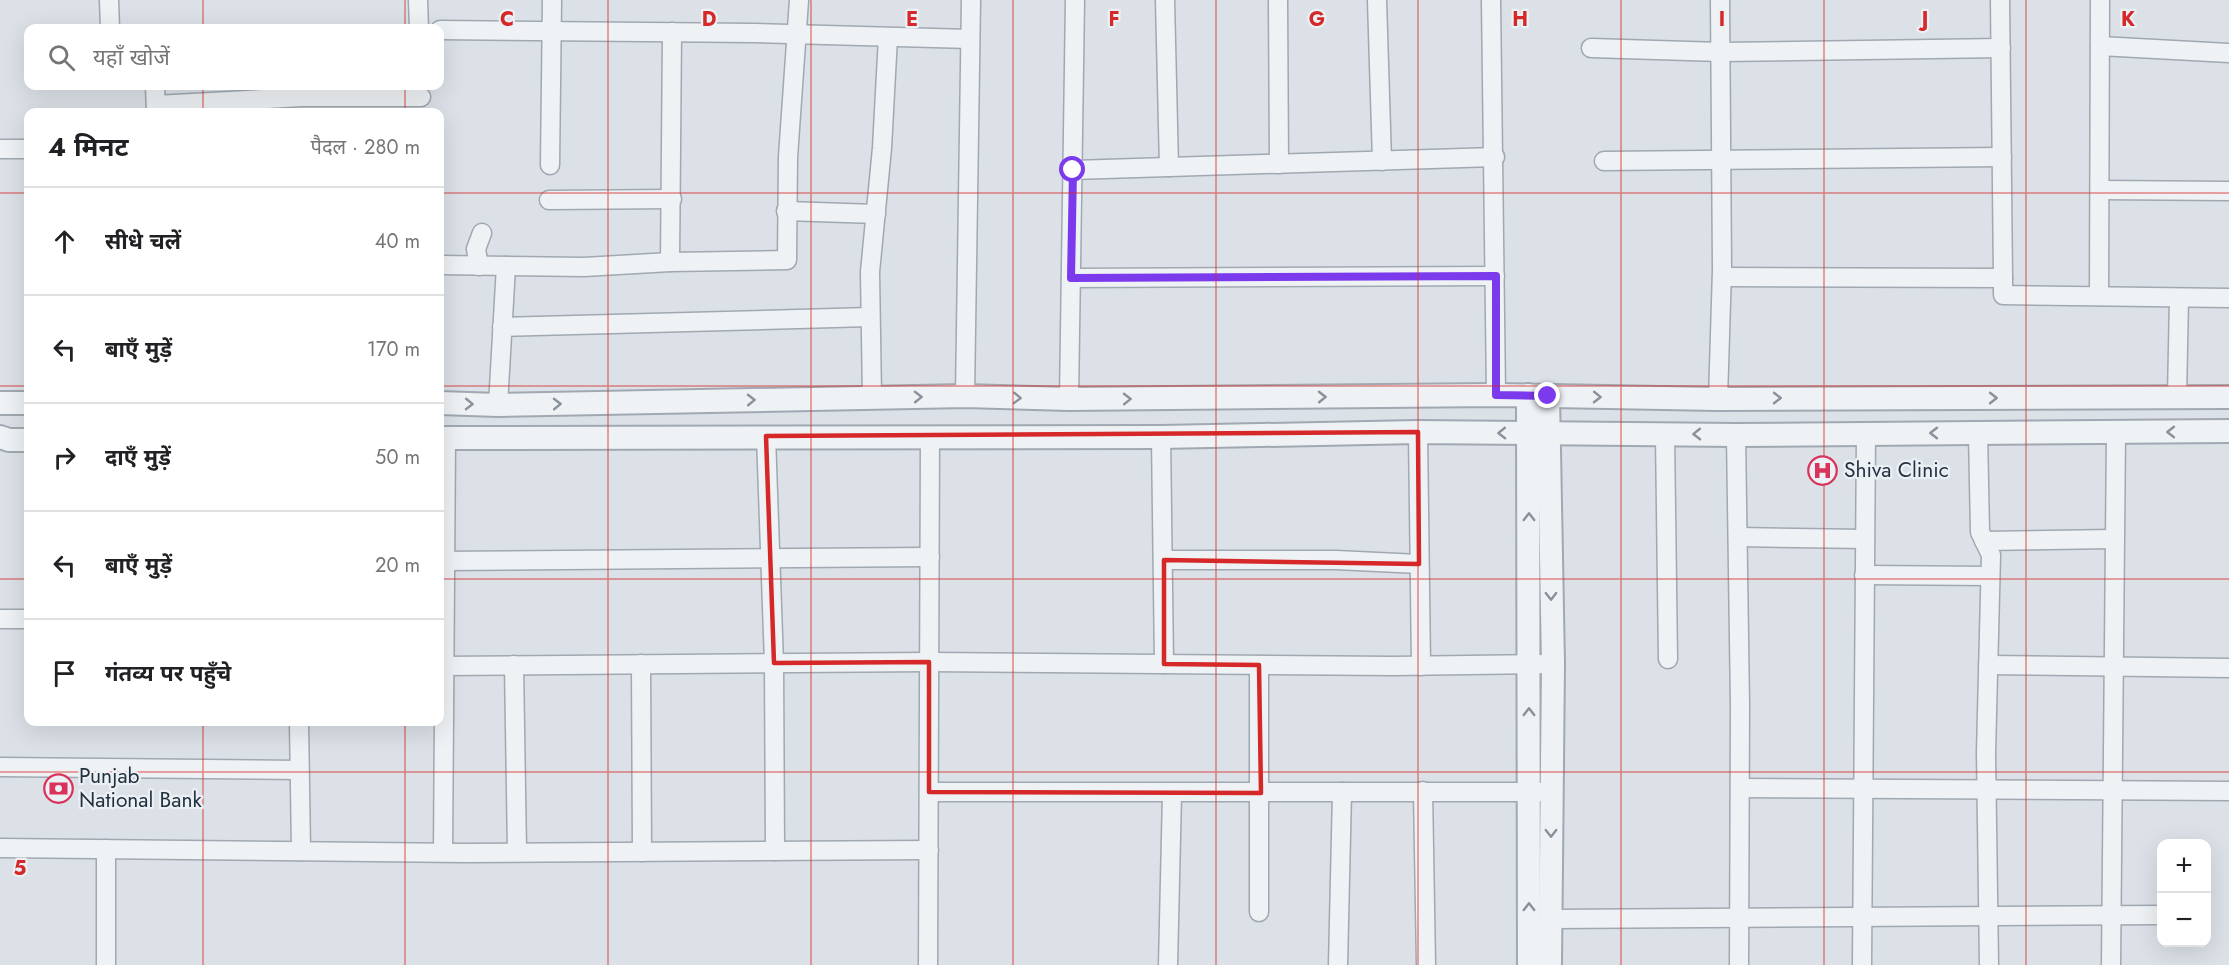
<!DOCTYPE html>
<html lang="hi">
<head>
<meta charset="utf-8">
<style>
	body { margin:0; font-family:Jost,"Noto Sans Devanagari",sans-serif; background:#f2f2f2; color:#202124 }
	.controls { position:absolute; right:18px; bottom:18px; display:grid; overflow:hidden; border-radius:12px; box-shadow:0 6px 24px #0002 }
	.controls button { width:54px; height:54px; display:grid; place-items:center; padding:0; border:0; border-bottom:2px solid #e0e0e0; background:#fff; color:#202124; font:30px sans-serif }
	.stop { position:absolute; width:18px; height:18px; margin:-14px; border:4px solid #7c3aed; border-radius:50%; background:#fff }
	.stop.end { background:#7c3aed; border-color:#fff; box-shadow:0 2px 6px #0008 }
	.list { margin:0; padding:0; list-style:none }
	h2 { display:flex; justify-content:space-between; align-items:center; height:78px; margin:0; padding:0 24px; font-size:26px }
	h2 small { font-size:20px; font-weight:400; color:#757577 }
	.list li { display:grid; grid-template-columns:39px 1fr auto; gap:18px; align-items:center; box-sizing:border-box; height:108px; padding:0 24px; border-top:2px solid #e0e0e0 }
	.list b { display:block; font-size:22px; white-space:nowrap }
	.list em { font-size:20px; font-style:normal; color:#757577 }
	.icon { flex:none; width:33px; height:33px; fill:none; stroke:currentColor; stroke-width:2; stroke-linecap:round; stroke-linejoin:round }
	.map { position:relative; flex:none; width:2229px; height:965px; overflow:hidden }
	.search { position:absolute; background:#fff; box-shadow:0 6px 24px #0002; left:24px; top:24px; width:420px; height:66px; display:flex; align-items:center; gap:15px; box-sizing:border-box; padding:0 21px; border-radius:12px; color:#757577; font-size:22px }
	.panel { position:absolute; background:#fff; box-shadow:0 6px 24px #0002; left:24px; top:108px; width:420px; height:618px; border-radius:12px }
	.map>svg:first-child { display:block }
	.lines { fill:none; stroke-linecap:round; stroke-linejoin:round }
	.minor-casing { stroke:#a0a8b1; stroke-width:21 }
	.tertiary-casing { stroke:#a0a8b1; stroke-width:26 }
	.minor { stroke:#eef2f5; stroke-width:18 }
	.tertiary { stroke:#eef2f5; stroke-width:22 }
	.oneway { stroke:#89919a }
	.route { stroke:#7c3aed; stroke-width:8 }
	.marked { fill:none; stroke:#d62828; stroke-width:4.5; stroke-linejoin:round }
	.grid { fill:none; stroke:#d62828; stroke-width:1.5; stroke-opacity:0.55 }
	.labels { text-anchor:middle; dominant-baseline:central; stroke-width:4.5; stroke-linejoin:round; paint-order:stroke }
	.poi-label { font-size:21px; fill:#24303f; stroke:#ebf0f5; text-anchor:start }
	.grid-label { font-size:20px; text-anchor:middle; font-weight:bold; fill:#d62828; stroke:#ebf0f5; stroke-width:4.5; stroke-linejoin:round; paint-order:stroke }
</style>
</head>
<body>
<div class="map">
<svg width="2229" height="965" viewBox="0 0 2229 965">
	<rect width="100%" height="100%" fill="#dbe1e7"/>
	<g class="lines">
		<defs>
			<g id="minor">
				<polyline points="109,0 110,28"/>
				<polyline points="418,0 419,28"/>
				<polyline points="1165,0 1169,167"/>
				<polyline points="1278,0 1279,164"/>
				<polyline points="1377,0 1382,161"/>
				<polyline points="1491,0 1496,395"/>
				<polyline points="440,30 755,33 970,39"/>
				<polyline points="2100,46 2229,53"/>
				<polyline points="1591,48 1721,52 2001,48"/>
				<polyline points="155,86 156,112"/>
				<polyline points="156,105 302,97 421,97"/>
				<polyline points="0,149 28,149"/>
				<polyline points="1604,161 2002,157"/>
				<polyline points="550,165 552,0"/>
				<polyline points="1073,170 1495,157"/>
				<polyline points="2100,190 2229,191"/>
				<polyline points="549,200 672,199"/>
				<polyline points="786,211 876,214"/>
				<polyline points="670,262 672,32"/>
				<polyline points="440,265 584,267 670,262 787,260 788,157 799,0"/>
				<polyline points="479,266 476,249 482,233"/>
				<polyline points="1722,277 2003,278 2000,0"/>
				<polyline points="1071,278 1495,276"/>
				<polyline points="2003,278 2003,295 2229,298"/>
				<polyline points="2099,296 2100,0"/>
				<polyline points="502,327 870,317"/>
				<polyline points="965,396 971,0"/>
				<polyline points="2177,397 2179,298"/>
				<polyline points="872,398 870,272 882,148 888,37"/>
				<polyline points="1069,399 1075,0"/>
				<polyline points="1718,399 1722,270 1720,0"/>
				<polyline points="498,405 506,266"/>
				<polyline points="1418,432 1421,666"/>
				<polyline points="1978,433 1980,532 1991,555 1986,753 1989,965"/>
				<polyline points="1665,435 1668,659"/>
				<polyline points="1736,435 1740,705 1739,965"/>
				<polyline points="766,436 774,663 775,851"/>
				<polyline points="1161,437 1164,664"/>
				<polyline points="1738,537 1865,539"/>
				<polyline points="1984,541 2113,539"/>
				<polyline points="1164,560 1336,560 1419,564"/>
				<polyline points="440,561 930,557"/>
				<polyline points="1864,575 1990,576"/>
				<polyline points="0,619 28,619"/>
				<polyline points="641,664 642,852"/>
				<polyline points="514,665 517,852"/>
				<polyline points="1988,665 2229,668"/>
				<polyline points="440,666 929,662 1393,666 1553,664"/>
				<polyline points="299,722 301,851"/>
				<polyline points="0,767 299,770"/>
				<polyline points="1740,788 2229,791"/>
				<polyline points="1423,791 1426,965"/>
				<polyline points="929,792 1542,792"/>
				<polyline points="0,848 464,853 929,850"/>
				<polyline points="106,849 106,965"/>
				<polyline points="443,852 446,438"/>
				<polyline points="1259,912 1259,665"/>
				<polyline points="1551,919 2162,915"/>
				<polyline points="928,965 930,436"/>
				<polyline points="1168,965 1172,794"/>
				<polyline points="1338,965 1342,792"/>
				<polyline points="1862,965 1866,433"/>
				<polyline points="2111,965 2116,432"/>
			</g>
			<g id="tertiary">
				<polyline points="1528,395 1529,965"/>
				<polyline points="1548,396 1553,664 1550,965"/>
				<polyline points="0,403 28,403"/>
				<polyline points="440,403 498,405 965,396 1069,399 1496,395 1718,399 2229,397"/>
				<polyline points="0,437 9,440 28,440"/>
				<polyline points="440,438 1161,437 1418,432 1736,435 2229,431"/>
			</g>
		</defs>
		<use href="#minor" class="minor-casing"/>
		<use href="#tertiary" class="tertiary-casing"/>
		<use href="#minor" class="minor"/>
		<use href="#tertiary" class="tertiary"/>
	</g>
	<defs><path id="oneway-chevron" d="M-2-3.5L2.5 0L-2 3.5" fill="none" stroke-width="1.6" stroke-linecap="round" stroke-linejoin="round" transform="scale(1.5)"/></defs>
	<g class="oneway">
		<use href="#oneway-chevron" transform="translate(918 397) rotate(-1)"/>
		<use href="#oneway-chevron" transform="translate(1322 397) rotate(-1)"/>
		<use href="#oneway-chevron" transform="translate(1597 397) rotate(1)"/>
		<use href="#oneway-chevron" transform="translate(1017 398) rotate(2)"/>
		<use href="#oneway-chevron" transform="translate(1777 398)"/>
		<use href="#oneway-chevron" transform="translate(1993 398)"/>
		<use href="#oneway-chevron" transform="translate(1127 399) rotate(-1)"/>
		<use href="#oneway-chevron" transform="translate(751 400) rotate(-1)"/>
		<use href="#oneway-chevron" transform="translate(469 404) rotate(1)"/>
		<use href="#oneway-chevron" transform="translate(557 404) rotate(-1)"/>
		<use href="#oneway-chevron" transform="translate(2171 432) rotate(180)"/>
		<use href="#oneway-chevron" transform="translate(1502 433) rotate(179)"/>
		<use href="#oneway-chevron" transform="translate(1934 433) rotate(180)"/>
		<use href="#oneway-chevron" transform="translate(1697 434) rotate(179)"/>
		<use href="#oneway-chevron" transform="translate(1529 517) rotate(-90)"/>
		<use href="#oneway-chevron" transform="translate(1551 596) rotate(89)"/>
		<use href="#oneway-chevron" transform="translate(1529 712) rotate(-90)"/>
		<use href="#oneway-chevron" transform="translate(1551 833) rotate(90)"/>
		<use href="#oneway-chevron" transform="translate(1529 907) rotate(-90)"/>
	</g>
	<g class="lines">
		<polyline class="route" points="1073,170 1071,278 1496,276 1496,395 1548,396"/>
	</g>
	<path class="marked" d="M1418,432L1419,564L1164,560V664L1259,665L1261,793L929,792V662L774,663L766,436Z"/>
	<path class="grid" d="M203,0V28M405,0V28M608,0V965M811,0V965M1013,0V965M1216,0V965M1418,0V965M1621,0V965M1824,0V965M2026,0V965M203,86V112M405,86V112M0,193H28M440,193H2229M0,386H28M440,386H2229M0,579H28M440,579H2229M203,722V965M405,722V965M0,772H2229"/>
	<defs>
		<symbol id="hospital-ring" viewBox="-11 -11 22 22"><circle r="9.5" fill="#ebf0f5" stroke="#d9335c" stroke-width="1.5"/><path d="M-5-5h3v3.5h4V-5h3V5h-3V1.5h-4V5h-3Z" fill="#d9335c"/></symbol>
		<symbol id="bank-ring" viewBox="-11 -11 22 22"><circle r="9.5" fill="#ebf0f5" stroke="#d9335c" stroke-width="1.5"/><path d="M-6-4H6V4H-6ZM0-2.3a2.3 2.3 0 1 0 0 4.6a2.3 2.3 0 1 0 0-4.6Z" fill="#d9335c"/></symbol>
	</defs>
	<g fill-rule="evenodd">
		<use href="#hospital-ring" x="1806" y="454" width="33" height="33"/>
		<use href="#bank-ring" x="42" y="772" width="33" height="33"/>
	</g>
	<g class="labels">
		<g class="poi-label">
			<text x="1844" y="470">Shiva Clinic</text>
			<text x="79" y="776">Punjab<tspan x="79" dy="24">National Bank</tspan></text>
		</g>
	</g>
	<g class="grid-label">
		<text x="507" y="26">C</text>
		<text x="709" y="26">D</text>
		<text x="912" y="26">E</text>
		<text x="1114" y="26">F</text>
		<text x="1317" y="26">G</text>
		<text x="1520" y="26">H</text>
		<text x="1722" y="26">I</text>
		<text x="1925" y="26">J</text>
		<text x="2128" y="26">K</text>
		<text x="20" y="875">5</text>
	</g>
</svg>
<div class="controls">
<button>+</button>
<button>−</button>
</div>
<div class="stop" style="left:1073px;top:170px"></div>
<div class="stop end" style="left:1548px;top:396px"></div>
<div class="search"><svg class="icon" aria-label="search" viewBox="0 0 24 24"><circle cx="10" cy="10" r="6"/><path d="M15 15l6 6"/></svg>यहाँ खोजें</div>
<section class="panel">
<h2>4 मिनट<small>पैदल · 280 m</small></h2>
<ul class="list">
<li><svg class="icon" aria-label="ahead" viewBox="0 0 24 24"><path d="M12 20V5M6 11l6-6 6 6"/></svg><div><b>सीधे चलें</b></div><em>40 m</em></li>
<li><svg class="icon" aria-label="left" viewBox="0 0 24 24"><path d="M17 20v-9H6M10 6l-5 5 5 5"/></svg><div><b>बाएँ मुड़ें</b></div><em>170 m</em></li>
<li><svg class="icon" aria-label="right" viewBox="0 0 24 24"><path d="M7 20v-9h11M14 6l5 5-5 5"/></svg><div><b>दाएँ मुड़ें</b></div><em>50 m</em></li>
<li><svg class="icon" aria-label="left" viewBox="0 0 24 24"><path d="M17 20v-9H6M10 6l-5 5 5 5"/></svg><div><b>बाएँ मुड़ें</b></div><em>20 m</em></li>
<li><svg class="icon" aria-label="arrive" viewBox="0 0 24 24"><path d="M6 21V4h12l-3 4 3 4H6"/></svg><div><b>गंतव्य पर पहुँचे</b></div></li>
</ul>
</section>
</div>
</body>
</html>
